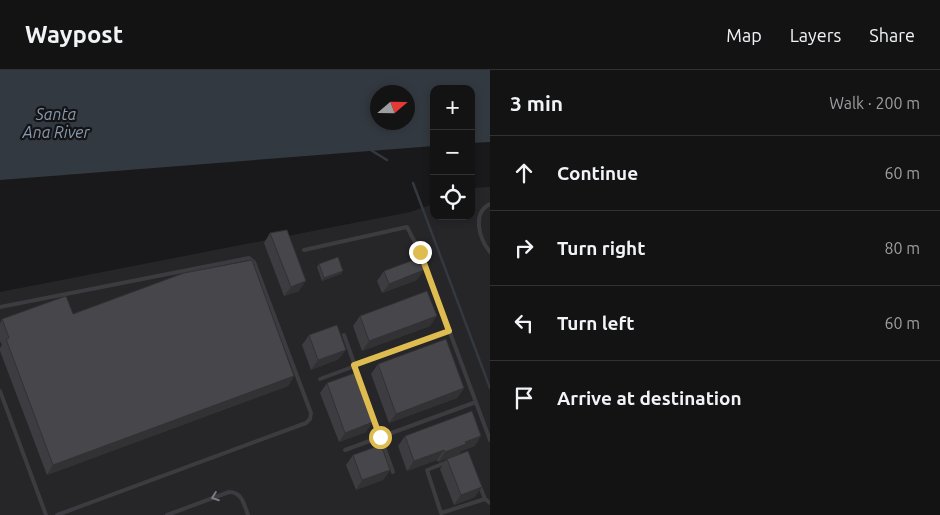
<!DOCTYPE html>
<html lang="en">
<head>
<meta charset="utf-8">
<style>
	body { margin:0; font-family:Ubuntu,sans-serif; background:#202022; color:#f1f3f6 }
	.controls { position:absolute; right:15px; top:15px; display:grid; overflow:hidden; border-radius:10px; box-shadow:0 2px 8px #0003 }
	.controls button { width:45px; height:45px; display:grid; place-items:center; padding:0; border:0; border-bottom:1px solid #323234; background:#131314; color:#f1f3f6; font:25px sans-serif }
	.compass { position:absolute; left:370px; top:15px; width:45px; height:45px; border-radius:50%; background:#131314; box-shadow:0 2px 8px #0003; rotate:70deg }
	.stop { position:absolute; width:15px; height:15px; margin:-11px; border:4px solid #debc4f; border-radius:50%; background:#fff }
	.stop.end { background:#debc4f; border-color:#fff; box-shadow:0 1px 5px #0008 }
	.list { margin:0; padding:0; list-style:none }
	h2 { display:flex; justify-content:space-between; align-items:center; height:65px; margin:0; padding:0 20px; font-size:21px }
	h2 small { font-size:16px; font-weight:400; color:#9d9ea0 }
	.list li { display:grid; grid-template-columns:32px 1fr auto; gap:15px; align-items:center; box-sizing:border-box; height:75px; padding:0 20px; border-top:1px solid #323234 }
	.list b { display:block; font-size:19px; white-space:nowrap }
	.list em { font-size:16px; font-style:normal; color:#9d9ea0 }
	.icon { flex:none; width:28px; height:28px; fill:none; stroke:currentColor; stroke-width:2; stroke-linecap:round; stroke-linejoin:round }
	.map { position:relative; flex:none; width:490px; height:445px; overflow:hidden }
	header { display:flex; align-items:center; gap:30px; box-sizing:border-box; height:70px; padding:0 25px; background:#131314; border-bottom:1px solid #323234 }
	header strong { font-size:24px }
	nav { display:flex; gap:28px; margin-inline-start:auto; font-size:18px }
	main { display:flex }
	aside { flex:1; background:#131314 }
	.map>svg:first-child { display:block }
	.built { fill:#262528 }
	.water { fill:#333940; fill-rule:evenodd }
	.lines { fill:none; stroke-linecap:round; stroke-linejoin:round }
	.stream { stroke:#333940; stroke-width:2.5 }
	.service { stroke:#3b3b40; stroke-width:4 }
	.wall { fill:#3d3c40 }
	.shaded-wall { fill:#323134 }
	.building { fill:#47464b; stroke:#323134 }
	.oneway { stroke:#7a7b83 }
	.route { stroke:#debc4f; stroke-width:6 }
	.labels { text-anchor:middle; dominant-baseline:central; stroke-width:4.5; stroke-linejoin:round; paint-order:stroke }
	.water-label { font-size:16px; font-style:italic; fill:#8999b0; stroke:#141416 }
</style>
</head>
<body>
<header>
<strong>Waypost</strong>
<nav><a>Map</a><a>Layers</a><a>Share</a></nav>
</header>
<main>
<div class="map">
<svg width="490" height="445" viewBox="0 0 490 445">
	<rect width="100%" height="100%" fill="#19191b"/>
	<polygon class="built" points="490,117 490,445 0,445 0,222 410,142 434,134 434,146 471,146 471,118"/>
	<path class="water" d="M0,0H490V72L471,73V19H434V76L0,110ZM378,22H408V52H378Z"/>
	<g class="lines">
		<g class="stream">
			<polyline points="369,79 387,90"/>
			<polyline points="413,113 490,318"/>
		</g>
		<g class="service">
			<path d="M490,134C471,143 480,170 490,182"/>
			<polyline points="304,180 407,157 420,182 490,370"/>
			<polyline points="0,237 249,188 254,192 311,343 310,349 306,353 57,445"/>
			<polyline points="344,265 393,402"/>
			<polyline points="320,309 449,261"/>
			<polyline points="0,321 46,445"/>
			<polyline points="345,380 476,332"/>
			<polyline points="447,392 427,400 441,443 485,429"/>
			<polyline points="479,414 485,429 490,433"/>
			<path d="M167,445L229,422C242,422 244,434 248,445"/>
		</g>
	</g>
	<g class="wall">
		<polygon points="270,163 299,221 284,226 264,173"/>
		<polygon points="319,194 341,204 322,211 317,197"/>
		<polygon points="384,201 417,210 382,223 377,211"/>
		<polygon points="73,244 294,306 288,316 47,405 0,281 0,278 2,275 0,271 0,253 2,249"/>
		<polygon points="360,246 430,256 362,281 353,256"/>
		<polygon points="309,265 339,289 311,300 302,275"/>
		<polygon points="378,294 464,318 457,328 389,353 371,304"/>
		<polygon points="327,313 366,362 339,372 320,323"/>
		<polygon points="405,366 475,376 461,381 459,384 438,392 437,390 407,401 398,376"/>
		<polygon points="353,385 390,400 383,410 356,420 346,395"/>
		<polygon points="447,389 475,427 454,435 440,399"/>
	</g>
	<g class="shaded-wall">
		<polygon points="424,200 417,210 382,223 389,214"/>
		<polygon points="343,201 341,204 322,211 324,208"/>
		<polygon points="306,211 299,221 284,226 291,217"/>
		<polygon points="437,246 430,256 362,281 369,271"/>
		<polygon points="346,280 339,289 311,300 318,290"/>
		<polygon points="294,306 288,316 47,405 53,395"/>
		<polygon points="464,318 457,328 389,353 396,344"/>
		<polygon points="373,352 366,362 339,372 345,363"/>
		<polygon points="481,366 475,376 461,381 459,384 438,392 445,382 465,372"/>
		<polygon points="444,380 437,390 407,401 414,391"/>
		<polygon points="390,400 383,410 356,420 362,410"/>
		<polygon points="482,417 475,427 454,435 461,425"/>
	</g>
	<g class="building">
		<polygon points="287,160 306,211 291,217 270,163"/>
		<polygon points="338,187 343,201 324,208 319,194"/>
		<polygon points="419,188 424,200 389,214 384,201"/>
		<polygon points="252,190 294,306 53,395 6,269 9,268 2,249 66,226 73,244 184,203"/>
		<polygon points="427,221 437,246 369,271 360,246"/>
		<polygon points="337,255 346,280 318,290 309,265"/>
		<polygon points="446,269 464,318 396,344 378,294"/>
		<polygon points="355,303 373,352 345,363 327,313"/>
		<polygon points="472,341 481,366 465,372 466,374 445,382 444,380 414,391 405,366"/>
		<polygon points="381,375 390,400 362,410 353,385"/>
		<polygon points="468,381 482,417 461,425 447,389"/>
	</g>
	<defs><path id="oneway-chevron" d="M-2-3.5L2.5 0L-2 3.5" fill="none" stroke-width="1.6" stroke-linecap="round" stroke-linejoin="round" transform="scale(1.25)"/></defs>
	<use class="oneway" href="#oneway-chevron" transform="translate(215 427) rotate(160)"/>
	<g class="lines">
		<polyline class="route" points="380,367 354,295 449,261 420,182"/>
	</g>
	<g class="labels">
		<g class="water-label">
			<text x="56" y="44">Santa<tspan x="56" dy="18">Ana River</tspan></text>
		</g>
	</g>
</svg>
<div class="controls">
<button>+</button>
<button>−</button>
<button><svg class="icon" aria-label="locate" viewBox="0 0 24 24"><circle cx="12" cy="12" r="6"/><path d="M12 2v4M12 18v4M2 12h4M18 12h4"/></svg></button>
</div>
<svg class="compass" viewBox="-18 -18 36 36"><path d="M0-13l5 13h-10z" fill="#e53935"/><path d="M0 13l5-13h-10z" fill="#9d9ea0"/></svg>
<div class="stop" style="left:380px;top:367px"></div>
<div class="stop end" style="left:420px;top:182px"></div>
</div>
<aside>
<h2>3 min<small>Walk · 200 m</small></h2>
<ul class="list">
<li><svg class="icon" aria-label="ahead" viewBox="0 0 24 24"><path d="M12 20V5M6 11l6-6 6 6"/></svg><div><b>Continue</b></div><em>60 m</em></li>
<li><svg class="icon" aria-label="right" viewBox="0 0 24 24"><path d="M7 20v-9h11M14 6l5 5-5 5"/></svg><div><b>Turn right</b></div><em>80 m</em></li>
<li><svg class="icon" aria-label="left" viewBox="0 0 24 24"><path d="M17 20v-9H6M10 6l-5 5 5 5"/></svg><div><b>Turn left</b></div><em>60 m</em></li>
<li><svg class="icon" aria-label="arrive" viewBox="0 0 24 24"><path d="M6 21V4h12l-3 4 3 4H6"/></svg><div><b>Arrive at destination</b></div></li>
</ul>
</aside>
</main>
</body>
</html>
